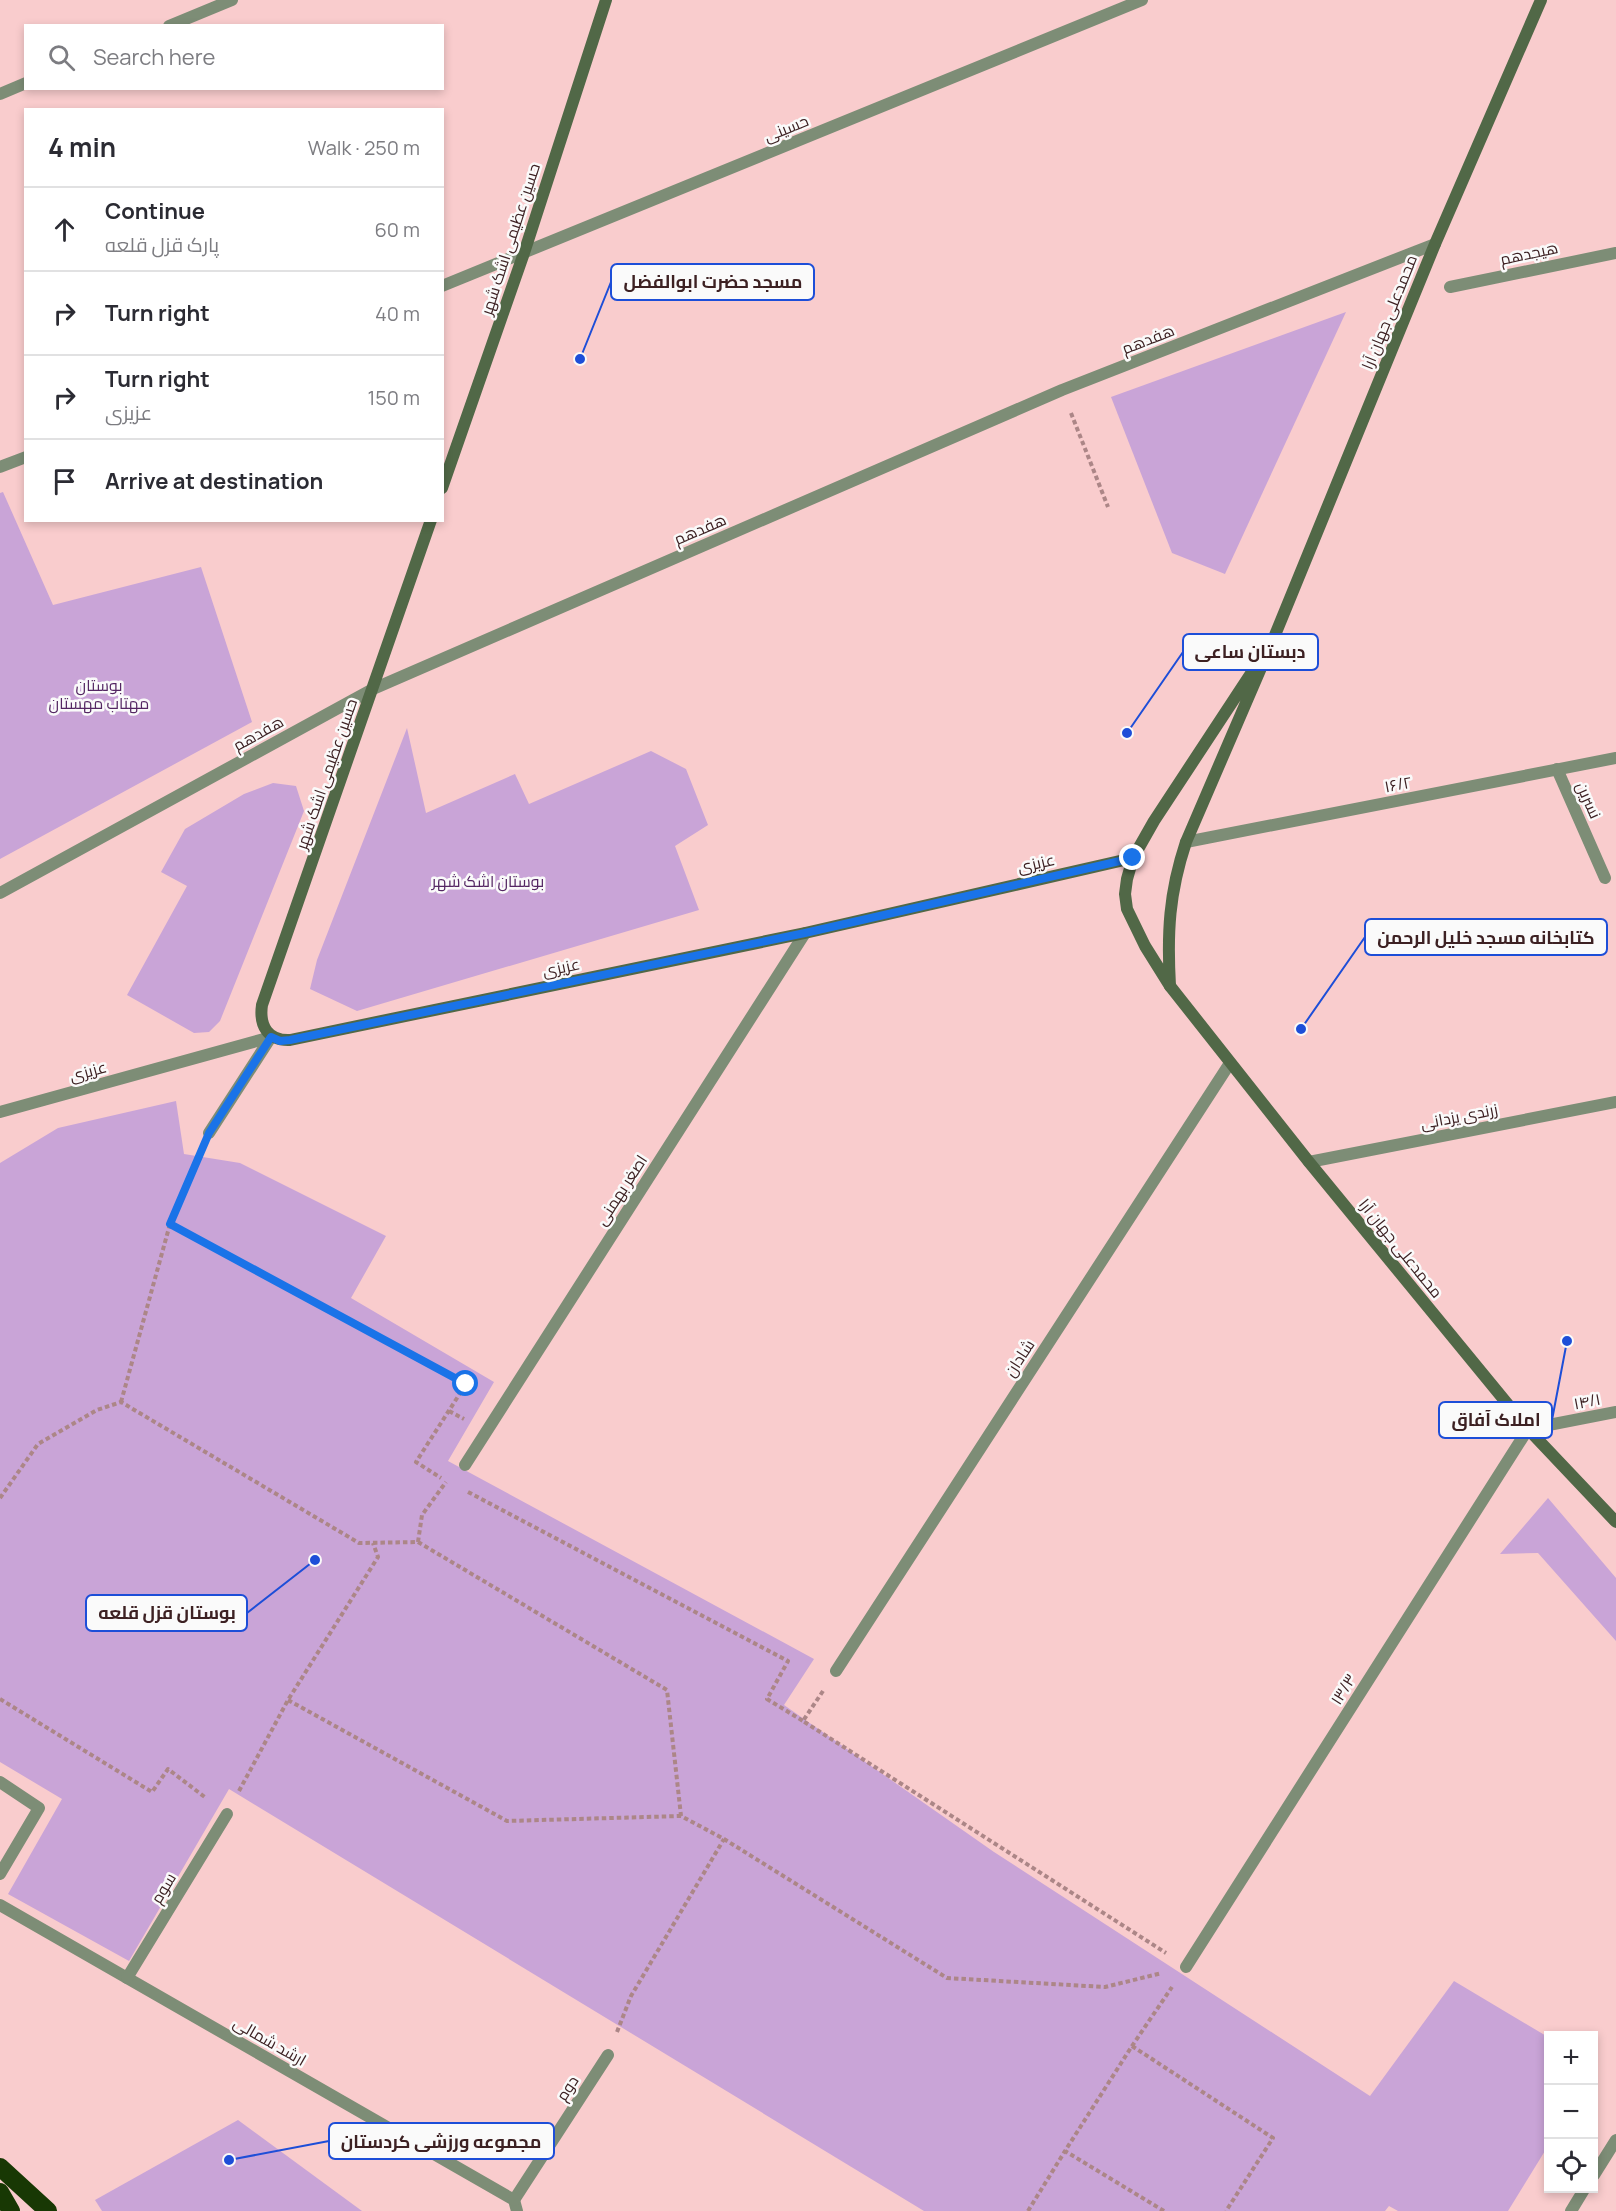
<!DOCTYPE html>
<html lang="en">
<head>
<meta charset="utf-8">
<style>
	body { margin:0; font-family:Manrope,Cairo,sans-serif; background:#f2f2f3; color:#2b2b33 }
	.controls { position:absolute; right:18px; bottom:18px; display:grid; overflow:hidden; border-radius:0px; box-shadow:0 3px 9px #0003 }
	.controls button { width:54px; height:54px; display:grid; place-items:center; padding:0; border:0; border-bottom:2px solid #e1e1e2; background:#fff; color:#2b2b33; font:30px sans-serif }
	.stop { position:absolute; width:18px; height:18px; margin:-14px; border:4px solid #1a73e8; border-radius:50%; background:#fff }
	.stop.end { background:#1a73e8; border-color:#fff; box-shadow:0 2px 6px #0008 }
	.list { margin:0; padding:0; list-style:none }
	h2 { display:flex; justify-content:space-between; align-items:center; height:78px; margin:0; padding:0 24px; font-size:26px }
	h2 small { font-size:20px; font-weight:400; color:#7c7c81 }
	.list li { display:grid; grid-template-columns:39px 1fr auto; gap:18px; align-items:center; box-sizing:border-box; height:84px; padding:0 24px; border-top:2px solid #e1e1e2 }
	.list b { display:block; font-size:22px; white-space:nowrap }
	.list p { margin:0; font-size:20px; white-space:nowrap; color:#7c7c81 }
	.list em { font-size:20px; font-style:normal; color:#7c7c81 }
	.icon { flex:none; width:33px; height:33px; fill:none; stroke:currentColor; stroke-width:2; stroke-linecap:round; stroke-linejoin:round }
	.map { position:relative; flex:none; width:1616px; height:2211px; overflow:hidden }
	.search { position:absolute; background:#fff; box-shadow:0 3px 9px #0003; left:24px; top:24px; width:420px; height:66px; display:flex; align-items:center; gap:15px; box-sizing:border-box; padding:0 21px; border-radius:0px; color:#7c7c81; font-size:22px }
	.panel { position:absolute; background:#fff; box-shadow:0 3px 9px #0003; left:24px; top:108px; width:420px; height:414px; border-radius:0px }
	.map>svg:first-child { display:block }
	.green { fill:#c9a4d7 }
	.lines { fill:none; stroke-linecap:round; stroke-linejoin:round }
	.path { stroke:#ac8687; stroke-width:4; stroke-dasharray:4.5 3; stroke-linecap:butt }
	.lane { stroke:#7d8d76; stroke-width:12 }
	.street { stroke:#7d8d76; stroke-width:12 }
	.secondary { stroke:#516847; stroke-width:12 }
	.highway { stroke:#183804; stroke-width:18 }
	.route { stroke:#1a73e8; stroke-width:8 }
	.labels { text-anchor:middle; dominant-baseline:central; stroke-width:5; stroke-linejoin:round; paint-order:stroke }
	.street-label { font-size:16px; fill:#3d2123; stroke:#fafafa }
	.park-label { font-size:16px; fill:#542663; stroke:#fafafa }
	.leader { fill:none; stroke:#1d4ed8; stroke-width:2 }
	.callout-dot { fill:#1d4ed8; stroke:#fafafa; stroke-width:2 }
	.callout { fill:#fafafa; stroke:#1d4ed8; stroke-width:2 }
	.callout-label { font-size:18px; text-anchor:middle; font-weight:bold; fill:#3d2123 }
</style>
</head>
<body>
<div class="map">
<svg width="1616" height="2211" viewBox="0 0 1616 2211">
	<rect width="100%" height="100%" fill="#f9cccd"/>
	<g class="green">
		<polygon points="1346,312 1225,574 1172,553 1111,397"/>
		<polygon points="3,492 53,605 201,567 252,722 0,859 0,493"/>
		<polygon points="407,728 426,813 515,774 529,804 651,751 686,769 708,825 675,846 699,910 357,1011 310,989 317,960"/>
		<polygon points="273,783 296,786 304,811 220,1021 209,1032 194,1033 127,995 187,886 161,872 185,829 244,794"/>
		<polygon points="176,1101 184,1154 240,1163 386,1236 351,1298 494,1382 448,1461 814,1659 784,1705 994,1852 1370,2096 1454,1981 1548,2037 1548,2146 1508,2211 1398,2211 1389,2206 1385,2211 924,2211 229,1789 129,1961 8,1894 62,1799 0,1762 0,1163 58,1128"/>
		<polygon points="1548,1498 1616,1578 1616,1641 1538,1553 1500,1554"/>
		<polygon points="238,2120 362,2211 102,2211 95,2200"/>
	</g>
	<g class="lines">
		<g class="path">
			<polyline points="1071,413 1108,507"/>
			<polyline points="170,1224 466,1384 416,1462 441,1478"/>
			<polyline points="121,1402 170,1224 199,1157"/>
			<polyline points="449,1411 464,1419"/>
			<polyline points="468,1492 788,1661 767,1699 803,1721"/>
			<polyline points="0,1498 38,1444 97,1410 121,1402 359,1543 418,1542 667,1690 681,1816 724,1839 947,1978 1105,1987 1162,1973"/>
			<polyline points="418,1542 422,1515 446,1482"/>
			<polyline points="823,1691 803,1721 1166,1953"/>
			<polyline points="0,1699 152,1792 168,1769 206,1798"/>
			<polyline points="288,1700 507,1821 681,1816"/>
			<polyline points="239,1791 288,1700 378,1557 373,1543"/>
			<polyline points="617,2032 631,1996 724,1839"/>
			<polyline points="1132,2046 1273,2138 1226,2211"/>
			<polyline points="1028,2211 1065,2151"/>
			<polyline points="1164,2211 1065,2151 1132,2046 1172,1987"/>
		</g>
		<polyline class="lane" points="1557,769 1605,878"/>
		<g class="street">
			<polyline points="169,26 232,0"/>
			<polyline points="0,94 26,83"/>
			<polyline points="442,286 1142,0"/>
			<polyline points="1450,287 1616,253"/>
			<polyline points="0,467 26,457"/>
			<polyline points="1186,842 1616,758"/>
			<polyline points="0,893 373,689 1062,390 1435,244"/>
			<polyline points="0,1112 271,1037"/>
			<polyline points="209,1133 271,1037"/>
			<polyline points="1309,1162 1616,1102"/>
			<polyline points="465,1465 805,933"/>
			<polyline points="836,1671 1230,1063"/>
			<polyline points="0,1782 39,1808 0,1874"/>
			<polyline points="0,1905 514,2200 517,2211"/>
			<polyline points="1186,1967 1528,1429 1616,1412"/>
			<polyline points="127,1978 227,1814"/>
			<polyline points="1594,2175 1616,2140"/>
			<polyline points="514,2200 608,2055"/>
			<polyline points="1571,2211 1585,2188"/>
		</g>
		<g class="secondary">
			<polyline points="442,488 524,253 606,0"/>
			<path d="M431,520L262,1005C259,1026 268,1041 290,1040L805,933L1133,858"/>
			<path d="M1273,640L1154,821L1133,858L1127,879L1125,894L1127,909L1145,946L1170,986C1167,933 1169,893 1186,842L1273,640L1435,244L1541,0"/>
			<polyline points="1170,986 1309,1162 1528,1429 1616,1522"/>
		</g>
		<g class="highway">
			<polyline points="0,2167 48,2211"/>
			<polyline points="0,2192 11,2211"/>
		</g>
	</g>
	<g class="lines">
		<polyline class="route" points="466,1384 170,1224 209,1133 271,1037 280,1041 290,1040 805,933 1133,858"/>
	</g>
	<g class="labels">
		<g class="street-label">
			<text transform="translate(786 128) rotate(-22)">حسینی</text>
			<text transform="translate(510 239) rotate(-72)">حسین عظیمی اشک شهر</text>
			<text transform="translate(1529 253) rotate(-12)">هیجدهم</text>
			<text transform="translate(1389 312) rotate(-68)">محمدعلی جهان آرا</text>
			<text transform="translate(1148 339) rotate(-21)">هفدهم</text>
			<text transform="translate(700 529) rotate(-23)">هفدهم</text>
			<text transform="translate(258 733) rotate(-29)">هفدهم</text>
			<text transform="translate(326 774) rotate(-71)">حسین عظیمی اشک شهر</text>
			<text transform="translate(1398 784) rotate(-11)">۱۶/۲</text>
			<text transform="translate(1589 800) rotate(66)">نسرین</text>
			<text transform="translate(1036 863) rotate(-13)">عزیزی</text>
			<text transform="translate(561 967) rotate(-12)">عزیزی</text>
			<text transform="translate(88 1071) rotate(-15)">عزیزی</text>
			<text transform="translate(1459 1116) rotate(-11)">زرندی یزدانی</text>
			<text transform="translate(621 1190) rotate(-57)">اصغر بهمنی</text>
			<text transform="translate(1401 1248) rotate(51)">محمدعلی جهان آرا</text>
			<text transform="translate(1019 1358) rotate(-57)">شادان</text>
			<text transform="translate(1587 1401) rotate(-11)">۱۴/۱</text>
			<text transform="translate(1343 1689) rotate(-58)">۱۳/۳</text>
			<text transform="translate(163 1888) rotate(-59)">سوم</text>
			<text transform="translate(270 2041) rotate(30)">ارشد شمالی</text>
			<text transform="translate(567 2088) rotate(-57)">دوم</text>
		</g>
		<g class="park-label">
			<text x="99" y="685">بوستان<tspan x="99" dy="18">مهتاب مهستان</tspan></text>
			<text x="488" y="881">بوستان اشک شهر</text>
		</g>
	</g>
	<path class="leader" d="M580 359L611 282M1127 733L1183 652M1301 1029L1365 937M1567 1341L1552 1420M315 1560L247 1613M229 2160L329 2141"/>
	<g class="callout-dot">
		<circle cx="580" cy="359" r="6"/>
		<circle cx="1127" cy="733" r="6"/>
		<circle cx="1301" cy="1029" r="6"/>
		<circle cx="1567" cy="1341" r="6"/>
		<circle cx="315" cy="1560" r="6"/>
		<circle cx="229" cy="2160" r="6"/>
	</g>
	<g class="callout">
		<rect x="611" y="264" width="203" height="36" rx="6"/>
		<rect x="1183" y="634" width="135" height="36" rx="6"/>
		<rect x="1365" y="919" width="242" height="36" rx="6"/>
		<rect x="1439" y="1402" width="113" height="36" rx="6"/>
		<rect x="86" y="1595" width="161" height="36" rx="6"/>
		<rect x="329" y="2123" width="225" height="36" rx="6"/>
	</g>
	<g class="callout-label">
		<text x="713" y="288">مسجد حضرت ابوالفضل</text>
		<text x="1250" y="658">دبستان ساعی</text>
		<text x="1486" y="944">كتابخانه مسجد خليل الرحمن</text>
		<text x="1496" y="1426">املاک آفاق</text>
		<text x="167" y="1619">بوستان قزل قلعه</text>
		<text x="441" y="2148">مجموعه ورزشی کردستان</text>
	</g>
</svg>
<div class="controls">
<button>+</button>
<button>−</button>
<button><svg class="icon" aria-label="locate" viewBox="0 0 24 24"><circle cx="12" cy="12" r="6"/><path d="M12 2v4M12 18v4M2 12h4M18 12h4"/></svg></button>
</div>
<div class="stop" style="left:466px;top:1384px"></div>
<div class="stop end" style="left:1133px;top:858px"></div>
<div class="search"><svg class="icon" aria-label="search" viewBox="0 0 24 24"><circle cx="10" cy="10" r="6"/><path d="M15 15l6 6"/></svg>Search here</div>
<section class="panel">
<h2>4 min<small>Walk · 250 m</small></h2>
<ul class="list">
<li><svg class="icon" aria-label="ahead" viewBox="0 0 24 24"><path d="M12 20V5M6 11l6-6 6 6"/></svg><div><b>Continue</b><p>پارک قزل قلعه</p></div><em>60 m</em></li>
<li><svg class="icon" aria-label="right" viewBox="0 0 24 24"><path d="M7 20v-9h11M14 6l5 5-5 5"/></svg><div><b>Turn right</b></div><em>40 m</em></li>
<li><svg class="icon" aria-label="right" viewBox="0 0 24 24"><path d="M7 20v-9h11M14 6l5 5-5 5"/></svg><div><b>Turn right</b><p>عزیزی</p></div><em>150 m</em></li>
<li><svg class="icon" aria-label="arrive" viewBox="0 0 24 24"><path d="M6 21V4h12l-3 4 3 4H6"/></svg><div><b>Arrive at destination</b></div></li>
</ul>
</section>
</div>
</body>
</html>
